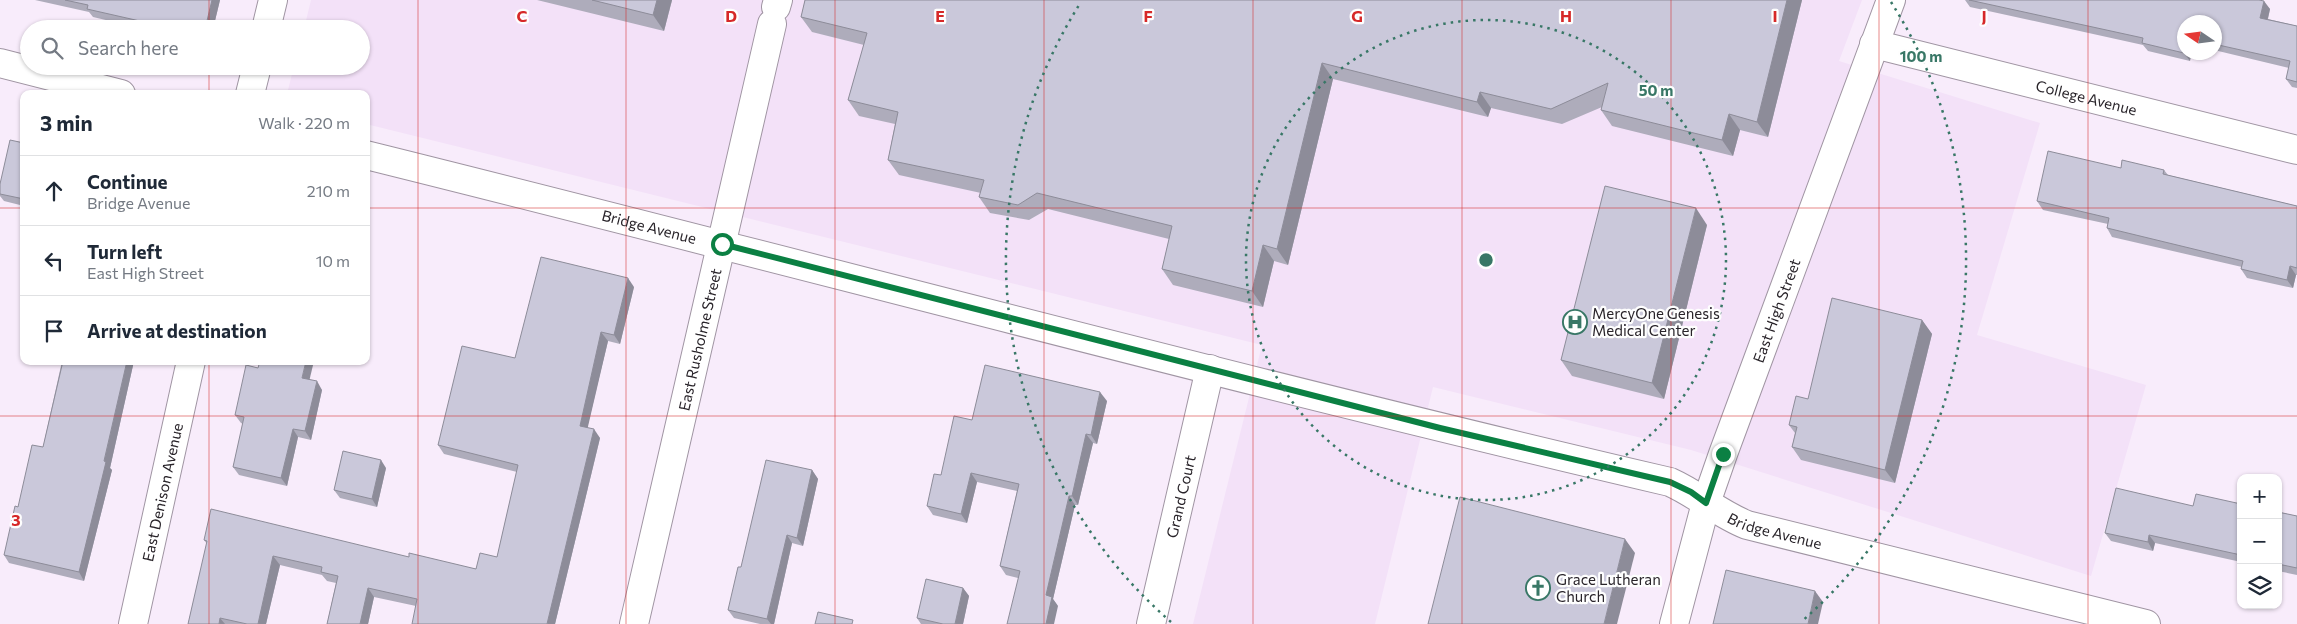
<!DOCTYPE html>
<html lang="en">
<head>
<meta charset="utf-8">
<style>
	body { margin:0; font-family:Commissioner,sans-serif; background:#f6f6f7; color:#1f2937 }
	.controls { position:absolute; right:15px; bottom:15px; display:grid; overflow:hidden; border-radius:10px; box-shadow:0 1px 4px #0004 }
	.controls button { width:45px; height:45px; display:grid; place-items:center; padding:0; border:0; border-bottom:1px solid #e0e1e3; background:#fff; color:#1f2937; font:25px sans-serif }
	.compass { position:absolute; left:2177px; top:15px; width:45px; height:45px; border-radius:50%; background:#fff; box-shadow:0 1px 4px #0004; rotate:283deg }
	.stop { position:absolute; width:15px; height:15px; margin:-11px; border:4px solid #0b8043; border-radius:50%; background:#fff }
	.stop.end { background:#0b8043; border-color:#fff; box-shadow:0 1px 5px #0008 }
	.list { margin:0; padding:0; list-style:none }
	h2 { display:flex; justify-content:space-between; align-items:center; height:65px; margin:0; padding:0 20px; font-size:21px }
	h2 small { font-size:16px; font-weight:400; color:#747a83 }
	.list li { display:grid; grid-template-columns:32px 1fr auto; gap:15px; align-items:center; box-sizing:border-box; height:70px; padding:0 20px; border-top:1px solid #e0e1e3 }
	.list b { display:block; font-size:19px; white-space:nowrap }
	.list p { margin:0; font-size:16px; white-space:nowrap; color:#747a83 }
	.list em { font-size:16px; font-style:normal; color:#747a83 }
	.icon { flex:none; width:28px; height:28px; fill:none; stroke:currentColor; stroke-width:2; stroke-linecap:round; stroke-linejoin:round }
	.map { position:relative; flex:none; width:2297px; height:624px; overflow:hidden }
	.search { position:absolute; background:#fff; box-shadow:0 1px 4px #0004; left:20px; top:20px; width:350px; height:55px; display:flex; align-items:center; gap:12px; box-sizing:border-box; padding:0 18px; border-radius:28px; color:#747a83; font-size:19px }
	.panel { position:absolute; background:#fff; box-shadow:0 1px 4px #0004; left:20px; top:90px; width:350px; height:275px; border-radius:10px }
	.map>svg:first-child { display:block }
	.built { fill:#f3e1f8 }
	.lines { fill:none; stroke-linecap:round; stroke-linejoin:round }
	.minor-casing { stroke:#a095a3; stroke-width:30 }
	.minor { stroke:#fff; stroke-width:28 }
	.wall { fill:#aeacbb }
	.shaded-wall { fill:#8d8c99 }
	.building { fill:#cac8da; stroke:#8d8c99 }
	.route { stroke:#0b8043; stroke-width:6 }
	.grid { fill:none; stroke:#d62828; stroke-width:1; stroke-opacity:0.55 }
	.ring { fill:none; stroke:#387766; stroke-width:2.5; stroke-dasharray:2.5 5 }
	.labels { text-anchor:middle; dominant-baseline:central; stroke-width:4.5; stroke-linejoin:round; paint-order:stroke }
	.street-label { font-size:15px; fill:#29242a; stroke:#fefefe }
	.poi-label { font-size:15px; fill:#29242a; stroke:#fefefe; text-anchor:start }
	.grid-label { font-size:16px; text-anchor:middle; font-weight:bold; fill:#d62828; stroke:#fefefe; stroke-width:4.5; stroke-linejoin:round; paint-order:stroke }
	.centre { fill:#387766; stroke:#fefefe; stroke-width:2.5 }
	.ring-label { font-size:15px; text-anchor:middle; font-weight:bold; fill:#387766; stroke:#fefefe; stroke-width:4.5; stroke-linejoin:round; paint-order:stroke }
</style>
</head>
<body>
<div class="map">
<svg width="2297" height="624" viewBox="0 0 2297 624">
	<rect width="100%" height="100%" fill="#f8ecfb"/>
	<polygon class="built" points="311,0 1862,0 1839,61 2040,123 1977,335 2146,385 2091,576 1691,450 1433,387 1375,624 1193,624 1262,345 366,124 366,94 287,94 294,66 361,66 361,29 304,29"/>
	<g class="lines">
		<defs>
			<g id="minor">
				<polyline points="776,7 778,0"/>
				<polyline points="266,29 273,0"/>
				<path id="s1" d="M1874,44L2297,150"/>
				<polyline points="0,63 121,94"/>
				<polyline points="250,94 257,66"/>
				<path id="s2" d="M366,155C801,263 1233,380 1670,482C1697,494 1719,514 1747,525L2146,624"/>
				<path id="s3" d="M133,624L191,361"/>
				<path id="s4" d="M634,624L772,24"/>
				<path id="s5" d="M1151,624L1210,369"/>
				<path id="s6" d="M1674,624L1706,503L1723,454L1891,0"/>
			</g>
		</defs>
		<use href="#minor" class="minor-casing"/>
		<use href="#minor" class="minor"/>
	</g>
	<g class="wall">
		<polygon points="35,0 220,0 213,29 144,29 93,17 89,12"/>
		<polygon points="537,0 672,0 664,31"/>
		<polygon points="805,0 1802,0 1768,137 1740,130 1733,156 1612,126 1601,110 1602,107 1562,124 1491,108 1488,117 1333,79 1288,265 1274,261 1263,307 1173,285 1162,269 1169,239 1048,209 1029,220 990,213 979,197 981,193 899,175 888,160 895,124 859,116 848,100 864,45 812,32 801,17"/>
		<polygon points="1965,0 2259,0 2270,9 2268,19 2297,26 2297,88 2292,87 2286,79 2289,68 2214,50 2214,22 2184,22 2190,61 2148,51 2143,45 1970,7"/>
		<polygon points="24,143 24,206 4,201 0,196 0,184"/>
		<polygon points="2164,170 2168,175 2297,206 2297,275 2296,275 2293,288 2247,278 2241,269 2242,267 2112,237 2107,228 2108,224 2043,210 2037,201"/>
		<polygon points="1707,225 1664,399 1572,376 1561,360"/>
		<polygon points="634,287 620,344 608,341 587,428 600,438 555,624 416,606 374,597 368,624 327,624 336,583 327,581 322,575 280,565 266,624 188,624 207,544 204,540 409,557 476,569 497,557 517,472 444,454 438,445 515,358"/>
		<polygon points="1922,320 1932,334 1895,483 1801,460 1792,447 1795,433 1789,425"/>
		<polygon points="62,361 134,361 110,468 112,470 84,581 9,563 4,555 18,507 43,447"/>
		<polygon points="309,380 322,390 311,440 298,437 287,486 239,475 233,467 243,424 241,423 235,415"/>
		<polygon points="1107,401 1097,444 1093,443 1078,505 1075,505 1053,599 1058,606 1018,578 1006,575 1000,566 1017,491 977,482 967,523 933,515 927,506 941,475 972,420"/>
		<polygon points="386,468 377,507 340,498 334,490"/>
		<polygon points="812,470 818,479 803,546 792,543 774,624 760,624 734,618 728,610 741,567"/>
		<polygon points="2241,504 2241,562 2155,543 2153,551 2111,541 2105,533 2193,506"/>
		<polygon points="2278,512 2297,516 2297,575 2278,571"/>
		<polygon points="963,588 969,596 963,624 921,624 917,618"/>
	</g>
	<g class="shaded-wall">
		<polygon points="212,0 220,0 213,29 205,29"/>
		<polygon points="657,0 672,0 664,31 653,15"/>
		<polygon points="1787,0 1802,0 1768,137 1757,122"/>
		<polygon points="2264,1 2270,9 2266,26 2260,18"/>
		<polygon points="2184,52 2192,52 2190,61 2184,53"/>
		<polygon points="1322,63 1333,79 1288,265 1277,249"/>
		<polygon points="1480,92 1491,108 1488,117 1477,102"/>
		<polygon points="1729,114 1740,130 1733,156 1722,140"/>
		<polygon points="1696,208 1707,225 1664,399 1652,383"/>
		<polygon points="1263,245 1274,261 1263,307 1252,291"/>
		<polygon points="2290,266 2296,275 2293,288 2287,280"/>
		<polygon points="628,278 634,287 620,344 614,335"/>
		<polygon points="1922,320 1932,334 1895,483 1885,470"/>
		<polygon points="601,332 608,341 586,435 580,426"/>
		<polygon points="127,361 134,361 110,468 112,470 84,581 79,572"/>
		<polygon points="306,361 314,361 308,386 302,378"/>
		<polygon points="317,381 322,390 311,440 305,431"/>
		<polygon points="1100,392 1107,401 1097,444 1091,435"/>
		<polygon points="293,429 298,437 287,486 281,478"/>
		<polygon points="594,429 600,438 555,624 547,624"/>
		<polygon points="1086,434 1093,443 1078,505 1072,496"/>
		<polygon points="381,460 386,468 377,507 372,499"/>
		<polygon points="812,470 818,479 803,546 797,538"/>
		<polygon points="971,473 977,482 967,523 961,514"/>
		<polygon points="1069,496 1075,505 1053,599 1058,606 1054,624 1046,624 1046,595"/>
		<polygon points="787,535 792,543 774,624 771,624 767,619"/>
		<polygon points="2149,535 2155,543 2153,551 2148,542"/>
		<polygon points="1625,539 1635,553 1617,624 1604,624"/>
		<polygon points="273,556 280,565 266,624 258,624"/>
		<polygon points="368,588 374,597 368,624 360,624"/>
		<polygon points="963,588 969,596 963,624 955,624"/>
		<polygon points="1815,591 1823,602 1818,624 1808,624"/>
		<polygon points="220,618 225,624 219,624"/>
	</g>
	<g class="building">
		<polygon points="65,0 212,0 205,29 175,29 87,9 88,5"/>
		<polygon points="592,0 657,0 653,15"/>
		<polygon points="805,0 1787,0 1757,122 1729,114 1722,140 1601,110 1608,83 1551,109 1480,92 1477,102 1322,63 1277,249 1263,245 1252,291 1162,269 1172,226 1037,193 1018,205 979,197 984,180 888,160 898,112 848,100 867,33 801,17"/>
		<polygon points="1969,0 2259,0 2264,1 2260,18 2297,26 2297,82 2286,79 2290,61 2214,44 2214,22 2184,22 2184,53 2142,43 2143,38"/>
		<polygon points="10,140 24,143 24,199 0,194 0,184"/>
		<polygon points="2048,151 2121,168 2122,160 2164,170 2163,174 2297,206 2297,268 2290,266 2287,280 2241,269 2243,261 2107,228 2109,218 2037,201"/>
		<polygon points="1605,186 1696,208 1652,383 1561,360"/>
		<polygon points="541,257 628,278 614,335 601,332 580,426 594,429 547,624 412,624 417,599 368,588 360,624 327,624 338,576 321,572 322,567 273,556 258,624 247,624 220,618 219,624 188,624 207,541 204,540 211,509 409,557 409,553 476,569 480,553 497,557 518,465 438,445 462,346 515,358"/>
		<polygon points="1832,298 1922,320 1885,470 1792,447 1797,427 1789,425 1796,396 1808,399"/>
		<polygon points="63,361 127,361 104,461 106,462 79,572 4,555 15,506 18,507 32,445 43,447"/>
		<polygon points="260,361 306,361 302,378 317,381 305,431 293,429 281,478 233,467 244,417 235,415 246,365 258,368"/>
		<polygon points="985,365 1100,392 1091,435 1086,434 1072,496 1069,496 1046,595 1052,597 1046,624 1007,624 1020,571 1000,566 1019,484 971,473 961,514 927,506 934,474 941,475 954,416 972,420"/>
		<polygon points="343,451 381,460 372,499 334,490"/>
		<polygon points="766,460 812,470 797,538 787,535 767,619 728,610 738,567 741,567"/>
		<polygon points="2116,488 2193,506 2196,494 2241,504 2241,555 2149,535 2148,542 2105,533"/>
		<polygon points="1460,497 1625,539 1604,624 1428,624"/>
		<polygon points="2278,512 2297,516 2297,568 2278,564"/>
		<polygon points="1726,570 1815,591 1808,624 1713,624"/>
		<polygon points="926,579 963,588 955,624 943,624 917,618"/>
		<polygon points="818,612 853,620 852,624 815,624"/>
	</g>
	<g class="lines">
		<polyline class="route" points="722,244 1440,428 1670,482 1691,492 1706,503 1723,454"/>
	</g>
	<path class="grid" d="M209,0V29M418,0V624M626,0V624M835,0V624M1044,0V624M1253,0V624M1462,0V624M1671,0V624M1879,0V624M2088,0V624M209,66V94M0,208H24M366,208H2297M209,361V624M0,416H2297"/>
	<g class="ring">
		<circle cx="1486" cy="260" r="240"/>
		<path d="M1171 622A480 480 0 0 1 1081 2M1891 2A480 480 0 0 1 1801 622"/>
	</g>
	<defs>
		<symbol id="hospital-ring" viewBox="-11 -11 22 22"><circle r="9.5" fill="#fefefe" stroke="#387766" stroke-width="1.5"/><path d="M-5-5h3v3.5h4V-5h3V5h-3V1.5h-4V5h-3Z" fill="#387766"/></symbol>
		<symbol id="church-ring" viewBox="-11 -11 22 22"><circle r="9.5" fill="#fefefe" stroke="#387766" stroke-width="1.5"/><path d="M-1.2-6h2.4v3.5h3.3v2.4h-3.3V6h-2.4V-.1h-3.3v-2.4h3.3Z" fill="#387766"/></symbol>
	</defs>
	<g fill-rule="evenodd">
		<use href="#hospital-ring" x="1561" y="308" width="28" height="28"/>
		<use href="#church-ring" x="1524" y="574" width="28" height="28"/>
	</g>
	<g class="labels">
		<g class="street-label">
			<text stroke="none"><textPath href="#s1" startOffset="219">College Avenue</textPath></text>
			<text stroke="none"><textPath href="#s2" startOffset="292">Bridge Avenue</textPath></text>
			<text stroke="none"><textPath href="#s6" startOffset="330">East High Street</textPath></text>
			<text stroke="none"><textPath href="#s4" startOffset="292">East Rusholme Street</textPath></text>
			<text stroke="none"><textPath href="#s3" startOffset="135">East Denison Avenue</textPath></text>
			<text stroke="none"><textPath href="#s5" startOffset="131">Grand Court</textPath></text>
			<text stroke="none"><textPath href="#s2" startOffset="1461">Bridge Avenue</textPath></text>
		</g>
		<g class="poi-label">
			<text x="1592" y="313">MercyOne Genesis<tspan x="1592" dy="17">Medical Center</tspan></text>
			<text x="1556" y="579">Grace Lutheran<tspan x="1556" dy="17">Church</tspan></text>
		</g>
	</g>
	<g class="grid-label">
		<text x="522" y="22">C</text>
		<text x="731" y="22">D</text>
		<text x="940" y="22">E</text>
		<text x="1148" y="22">F</text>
		<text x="1357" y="22">G</text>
		<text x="1566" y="22">H</text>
		<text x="1775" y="22">I</text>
		<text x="1984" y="22">J</text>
		<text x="16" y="526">3</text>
	</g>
	<circle cx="1486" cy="260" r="8" class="centre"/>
	<g class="ring-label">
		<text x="1921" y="62">100 m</text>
		<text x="1656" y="96">50 m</text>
	</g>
</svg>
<div class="controls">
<button>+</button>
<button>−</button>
<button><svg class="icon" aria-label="layers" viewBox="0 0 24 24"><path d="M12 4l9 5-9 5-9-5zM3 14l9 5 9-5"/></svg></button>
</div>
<svg class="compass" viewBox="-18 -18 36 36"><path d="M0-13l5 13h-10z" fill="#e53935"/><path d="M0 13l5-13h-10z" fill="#747a83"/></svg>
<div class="stop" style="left:722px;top:244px"></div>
<div class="stop end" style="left:1723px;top:454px"></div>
<div class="search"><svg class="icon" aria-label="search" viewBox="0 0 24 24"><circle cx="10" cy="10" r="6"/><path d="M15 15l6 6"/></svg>Search here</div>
<section class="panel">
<h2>3 min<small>Walk · 220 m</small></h2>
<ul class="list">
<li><svg class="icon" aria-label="ahead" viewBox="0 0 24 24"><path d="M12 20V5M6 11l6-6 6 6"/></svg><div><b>Continue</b><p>Bridge Avenue</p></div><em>210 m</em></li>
<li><svg class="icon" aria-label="left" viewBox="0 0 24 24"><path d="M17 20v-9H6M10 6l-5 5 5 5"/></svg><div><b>Turn left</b><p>East High Street</p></div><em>10 m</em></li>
<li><svg class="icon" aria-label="arrive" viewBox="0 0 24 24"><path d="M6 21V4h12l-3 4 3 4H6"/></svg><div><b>Arrive at destination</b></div></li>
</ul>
</section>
</div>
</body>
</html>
